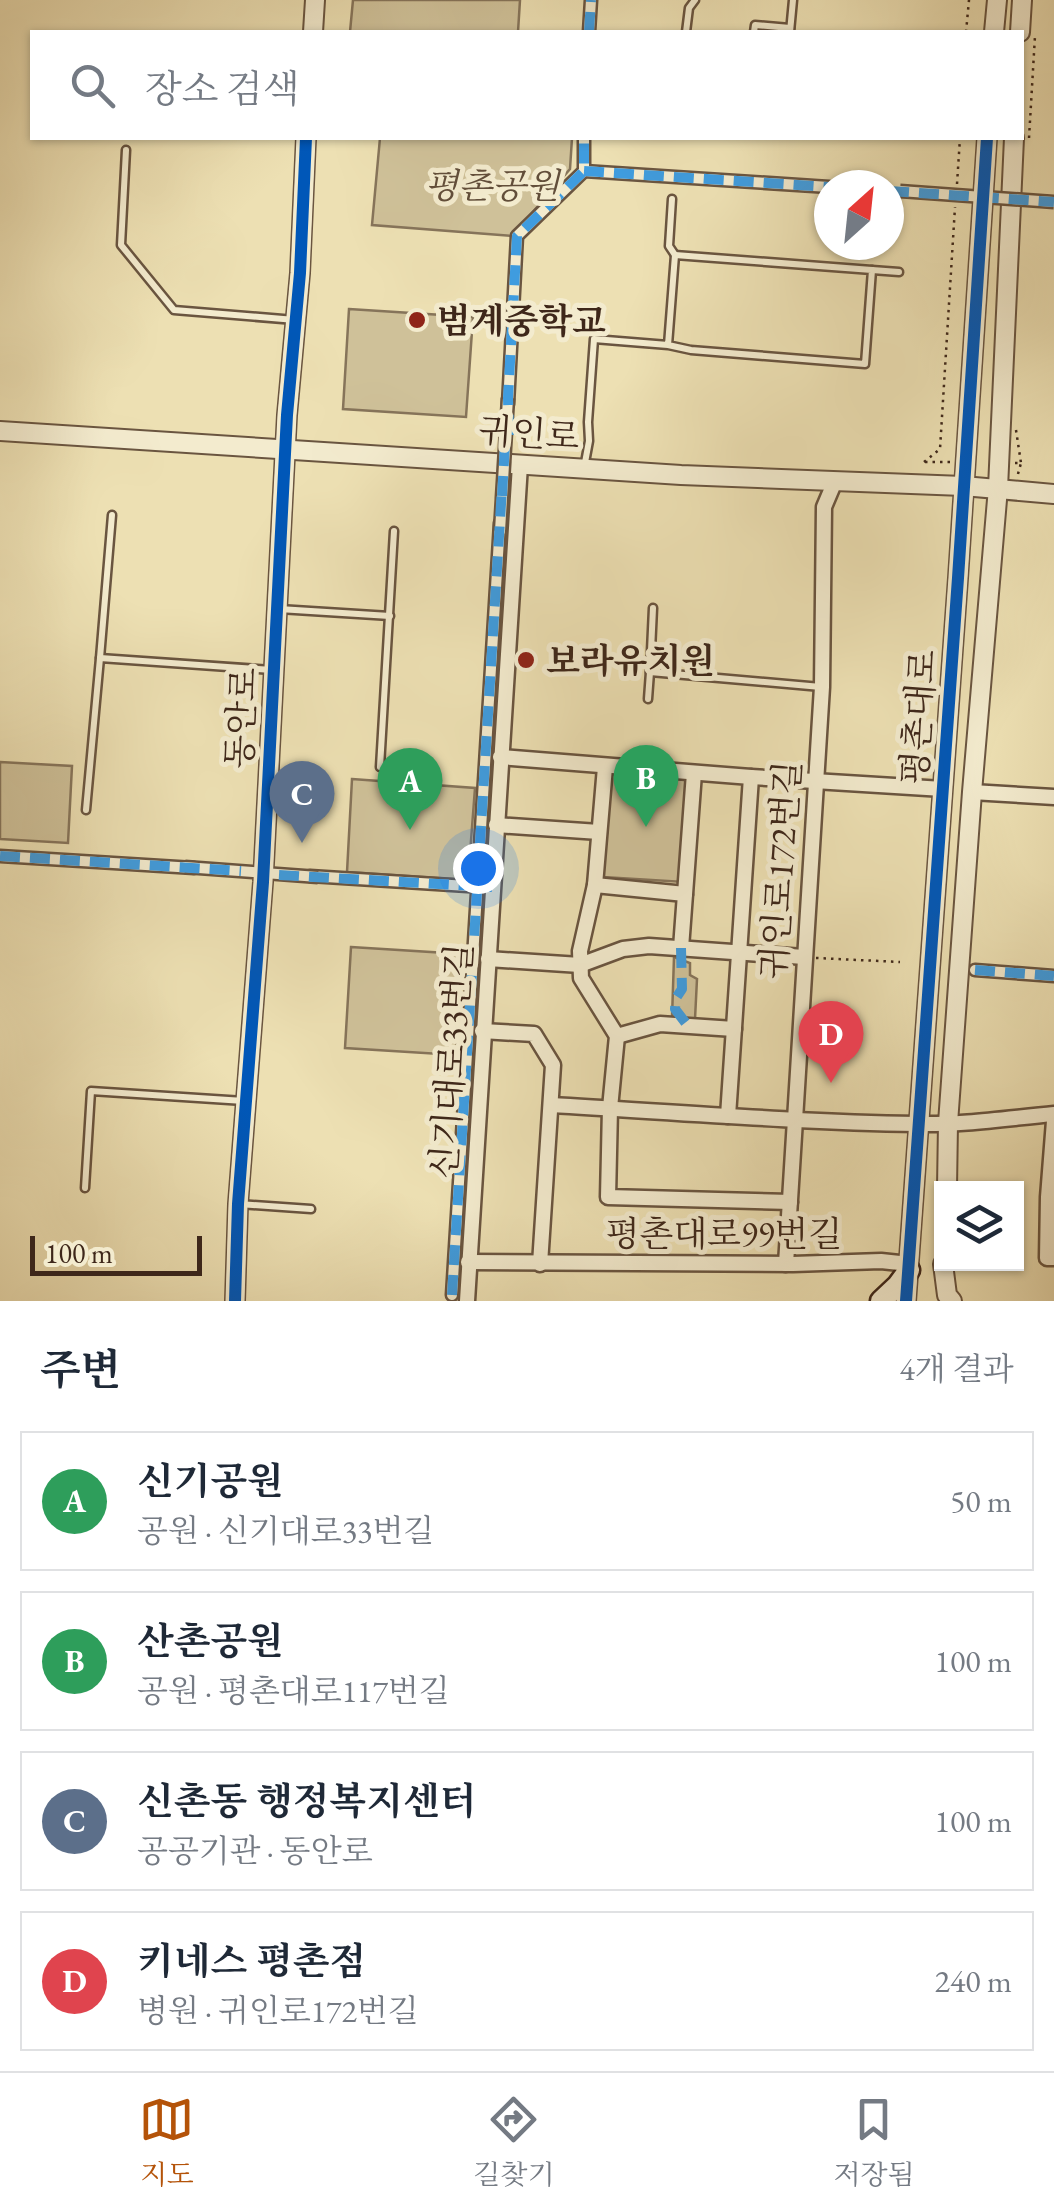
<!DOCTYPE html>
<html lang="ko">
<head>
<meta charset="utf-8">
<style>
	body { margin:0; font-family:"EB Garamond","Noto Serif KR",serif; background:#f6f6f7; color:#1f2937 }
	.controls { position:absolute; right:30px; bottom:30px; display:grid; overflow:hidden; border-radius:0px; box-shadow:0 2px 8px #0004 }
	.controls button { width:90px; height:90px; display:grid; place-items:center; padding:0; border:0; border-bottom:2px solid #e0e1e3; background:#fff; color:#1f2937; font:50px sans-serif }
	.compass { position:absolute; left:814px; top:170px; width:90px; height:90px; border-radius:50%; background:#fff; box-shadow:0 2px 8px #0004; rotate:27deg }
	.scale { position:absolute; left:30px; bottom:25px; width:172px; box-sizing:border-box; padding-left:10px; border:5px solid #3e271a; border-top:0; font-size:28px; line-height:35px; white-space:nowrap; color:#3e271a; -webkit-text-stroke:8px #f3ebce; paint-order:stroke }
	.you { position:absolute; left:478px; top:868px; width:35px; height:35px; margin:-25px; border:8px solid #fff; border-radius:50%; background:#1a73e8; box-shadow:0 0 0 15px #1a73e833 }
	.badge { display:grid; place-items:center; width:65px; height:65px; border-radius:50%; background:#b45309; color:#fff; font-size:32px; font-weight:700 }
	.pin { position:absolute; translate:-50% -82px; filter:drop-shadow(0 2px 5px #0008) }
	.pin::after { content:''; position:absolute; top:52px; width:35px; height:30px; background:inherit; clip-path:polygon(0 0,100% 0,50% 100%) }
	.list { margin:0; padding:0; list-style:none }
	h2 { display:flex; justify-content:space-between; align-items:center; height:130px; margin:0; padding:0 40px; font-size:42px }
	h2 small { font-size:32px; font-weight:400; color:#747a83 }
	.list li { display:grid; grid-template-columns:65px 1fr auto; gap:30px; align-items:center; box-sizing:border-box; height:140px; margin:0 20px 20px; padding:0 20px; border:2px solid #e0e1e3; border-radius:0px }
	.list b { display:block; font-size:38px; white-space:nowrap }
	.list p { margin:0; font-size:32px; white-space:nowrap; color:#747a83 }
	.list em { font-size:32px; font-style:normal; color:#747a83 }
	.icon { flex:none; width:55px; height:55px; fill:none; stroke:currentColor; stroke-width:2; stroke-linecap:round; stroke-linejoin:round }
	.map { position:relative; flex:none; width:1054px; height:1301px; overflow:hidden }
	.search { position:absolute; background:#fff; box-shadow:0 2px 8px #0004; left:30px; right:30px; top:30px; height:110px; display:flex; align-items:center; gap:25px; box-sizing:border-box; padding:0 35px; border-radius:0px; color:#747a83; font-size:38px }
	.sheet { height:770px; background:#fff }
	nav { display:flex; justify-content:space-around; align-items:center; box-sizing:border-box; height:140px; border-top:2px solid #e0e1e3; background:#fff; font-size:28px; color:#747a83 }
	nav a { display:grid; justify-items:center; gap:5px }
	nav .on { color:#b45309 }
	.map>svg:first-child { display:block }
	.green { fill:#cfc199; stroke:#86745a; stroke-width:2.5 }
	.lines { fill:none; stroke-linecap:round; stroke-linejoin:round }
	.service-casing { stroke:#6a5540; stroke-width:11 }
	.pedestrian-casing { stroke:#6a5540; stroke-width:15 }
	.minor-casing { stroke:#6a5540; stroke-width:19 }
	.tertiary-casing { stroke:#6a5540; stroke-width:22 }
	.secondary-casing { stroke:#3e271a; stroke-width:25 }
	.path { stroke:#3e271a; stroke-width:2.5; stroke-dasharray:2.5 5; stroke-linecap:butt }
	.service { stroke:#f3ebce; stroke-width:6 }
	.pedestrian { stroke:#f3ebce; stroke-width:10 }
	.minor { stroke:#f3ebce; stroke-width:14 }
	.tertiary { stroke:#f3ebce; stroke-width:18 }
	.secondary { stroke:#f3ebce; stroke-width:20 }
	.pedestrian-bridge-casing { stroke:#6a5540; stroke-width:15; stroke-linecap:butt }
	.pedestrian-bridge { stroke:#f3ebce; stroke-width:10 }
	.quiet { stroke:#3f9cdf; stroke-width:10; stroke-dasharray:20 10; stroke-linecap:butt }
	.cycleway-casing { stroke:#f3ebce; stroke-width:19 }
	.cycleway { stroke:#0057b8; stroke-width:12 }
	.poi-dot { fill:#8f2418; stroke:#f3ebce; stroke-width:4 }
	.labels { text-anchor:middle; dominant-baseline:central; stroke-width:10; stroke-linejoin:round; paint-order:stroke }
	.park-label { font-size:35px; font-style:italic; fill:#624e3a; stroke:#f3ebce }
	.poi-label { font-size:35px; font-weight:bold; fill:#3e271a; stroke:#f3ebce; text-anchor:start }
	.street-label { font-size:35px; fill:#3e271a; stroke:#f3ebce }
</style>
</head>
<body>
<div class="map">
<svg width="1054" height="1301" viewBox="0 0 1054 1301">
	<rect width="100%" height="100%" fill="#ede0b3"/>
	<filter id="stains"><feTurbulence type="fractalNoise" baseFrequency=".002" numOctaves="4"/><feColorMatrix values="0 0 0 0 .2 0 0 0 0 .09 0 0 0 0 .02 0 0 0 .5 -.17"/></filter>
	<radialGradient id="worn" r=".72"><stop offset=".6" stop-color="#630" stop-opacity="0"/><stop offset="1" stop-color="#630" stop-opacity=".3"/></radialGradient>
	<g class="green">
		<polygon points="353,0 520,0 518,32 350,32"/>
		<polygon points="380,138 572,138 570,169 512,236 372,225"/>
		<polygon points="349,309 473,317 466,417 343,409"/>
		<polygon points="0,762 72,766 68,843 0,839"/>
		<polygon points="608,771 689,776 684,882 603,877"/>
		<polygon points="352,779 475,788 468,880 347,872"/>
		<polygon points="351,947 462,954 456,1055 345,1048"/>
		<polygon points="674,957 690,963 690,975 697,979 695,1019 672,1018"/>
	</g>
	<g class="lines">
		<defs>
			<g id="service">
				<polyline points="686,32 689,8 695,0"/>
				<polyline points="754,32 755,25 790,28"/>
				<polyline points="790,32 793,0"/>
				<polyline points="126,150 121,245 174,310 295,320"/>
				<polyline points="672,199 669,246 675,255"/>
				<polyline points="872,270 899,272"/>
				<polyline points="584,468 589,441 588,422 594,339 668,345 691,350 865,364 872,270 675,255 668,345"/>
				<polyline points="653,608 650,672 821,687"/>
				<polyline points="279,609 390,616"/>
				<polyline points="100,658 112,515"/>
				<polyline points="648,699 650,672"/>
				<polyline points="380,767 394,531"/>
				<polyline points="86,810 100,658 272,670"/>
				<polyline points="85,1188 91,1091 244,1101"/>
				<polyline points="239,1204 311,1209"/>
			</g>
			<g id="pedestrian">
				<polyline points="589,32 591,0"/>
				<polyline points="584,171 829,187"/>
				<polyline points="508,404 517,236 584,171 584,138"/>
				<polyline points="0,856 194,868"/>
				<polyline points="310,876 483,887"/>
				<polyline points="975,970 1054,976"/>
				<polyline points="452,1295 500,523"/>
			</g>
			<g id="minor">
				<polyline points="500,757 751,777 943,789"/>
				<polyline points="605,767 595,885 580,951 581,978 617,1036 610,1108 608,1197 790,1202"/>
				<polyline points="972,792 1054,797"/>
				<polyline points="496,825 599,832"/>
				<polyline points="595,885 685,894"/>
				<polyline points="681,948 694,773"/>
				<polyline points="488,959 580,965 623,949 649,946 804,957"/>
				<polyline points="482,1031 534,1034 553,1065 540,1264"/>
				<polyline points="617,1036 660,1024 734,1029"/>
				<path d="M551,1105C673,1112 795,1122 917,1124C963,1125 1009,1118 1054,1114"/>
				<polyline points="728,1116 751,777"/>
				<polyline points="1054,1121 1048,1197 1047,1258 1054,1258"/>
				<polyline points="468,1262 793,1264 881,1261 909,1264"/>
				<polyline points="786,1264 822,687 824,507 835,481"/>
				<polyline points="467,1301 520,465"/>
			</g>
			<g id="tertiary">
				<polyline points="313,32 315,0"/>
				<polyline points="994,32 997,0"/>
				<polyline points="1020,32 1022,0"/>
				<polyline points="0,431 681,475 963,486 1054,494"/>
				<polyline points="947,1188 948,1123 972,792 998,488 1014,138"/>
				<polyline points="943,1264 947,1295 952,1301"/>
				<polyline points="235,1301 238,1204 263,882 287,415 300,273 306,138"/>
				<polyline points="906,1301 958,578 987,138"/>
			</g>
			<polyline id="secondary" points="881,1301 898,1285 909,1270"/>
		</defs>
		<use href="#service" class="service-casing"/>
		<use href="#pedestrian" class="pedestrian-casing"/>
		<use href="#minor" class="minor-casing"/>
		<use href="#tertiary" class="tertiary-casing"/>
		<use href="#secondary" class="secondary-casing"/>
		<g class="path">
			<polyline points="966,32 969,0"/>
			<polyline points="1029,138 1035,36"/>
			<polyline points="957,184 960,138"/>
			<polyline points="1016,430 1021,463"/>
			<polyline points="924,462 940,449 955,207"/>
			<polyline points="925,462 952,462"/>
			<polyline points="1015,463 1021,463 1018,474"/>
			<polyline points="816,958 900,962"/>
		</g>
		<use href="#service" class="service"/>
		<use href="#pedestrian" class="pedestrian"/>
		<use href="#minor" class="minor"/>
		<use href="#tertiary" class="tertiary"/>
		<use href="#secondary" class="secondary"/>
		<defs>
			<g id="pedestrian-bridge">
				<polyline points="900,191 1054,202"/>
				<polyline points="500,531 508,398"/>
				<polyline points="185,867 318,877"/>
			</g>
		</defs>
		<use href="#pedestrian-bridge" class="pedestrian-bridge-casing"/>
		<use href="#pedestrian-bridge" class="pedestrian-bridge"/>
		<g class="quiet">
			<polyline points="589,32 591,0"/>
			<polyline points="584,171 829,187"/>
			<polyline points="889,191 1054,202"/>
			<polyline points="509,435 508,398 517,236 584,171 584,138"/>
			<polyline points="502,496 506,426"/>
			<polyline points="0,856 241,871"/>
			<polyline points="279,875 492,887"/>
			<polyline points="681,948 682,989 676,998 675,1009 688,1026"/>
			<polyline points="975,970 1054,976"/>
			<polyline points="452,1295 502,488"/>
		</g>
		<defs>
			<g id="cycleway">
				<polyline points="235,1301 238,1204 263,882 287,415 300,273 306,138"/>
				<polyline points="906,1301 958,578 987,138"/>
			</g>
		</defs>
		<use href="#cycleway" class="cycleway-casing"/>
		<use href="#cycleway" class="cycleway"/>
	</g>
	<g class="poi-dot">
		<circle cx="417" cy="320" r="10"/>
		<circle cx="526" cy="660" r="10"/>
	</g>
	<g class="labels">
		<g class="park-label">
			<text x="492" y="185">평촌공원</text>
		</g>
		<g class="poi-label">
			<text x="437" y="320">범계중학교</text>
			<text x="546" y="660">보라유치원</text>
		</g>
		<g class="street-label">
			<text transform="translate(529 433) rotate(4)">귀인로</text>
			<text transform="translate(918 717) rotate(-86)">평촌대로</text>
			<text transform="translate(241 718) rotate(-87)">동안로</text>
			<text transform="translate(780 870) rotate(-86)">귀인로172번길</text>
			<text transform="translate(451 1061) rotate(-86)">신기대로33번길</text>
			<text x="724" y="1233">평촌대로99번길</text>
		</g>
	</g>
	<rect width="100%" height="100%" filter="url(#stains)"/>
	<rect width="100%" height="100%" fill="url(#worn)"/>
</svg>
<div class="controls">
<button><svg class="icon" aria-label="layers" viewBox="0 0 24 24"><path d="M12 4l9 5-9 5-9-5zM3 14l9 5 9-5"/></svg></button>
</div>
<svg class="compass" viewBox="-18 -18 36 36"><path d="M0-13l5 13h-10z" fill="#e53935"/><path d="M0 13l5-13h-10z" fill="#747a83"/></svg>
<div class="scale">100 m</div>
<div class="you"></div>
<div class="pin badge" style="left:410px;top:830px;background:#2e9e5b">A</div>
<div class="pin badge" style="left:646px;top:827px;background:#2e9e5b">B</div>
<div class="pin badge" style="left:302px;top:843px;background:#5c6f8a">C</div>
<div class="pin badge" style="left:831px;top:1083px;background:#e0444e">D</div>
<div class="search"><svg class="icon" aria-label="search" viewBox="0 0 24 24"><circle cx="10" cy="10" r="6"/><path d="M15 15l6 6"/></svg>장소 검색</div>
</div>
<section class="sheet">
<h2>주변<small>4개 결과</small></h2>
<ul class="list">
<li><span class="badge" style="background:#2e9e5b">A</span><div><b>신기공원</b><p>공원 · 신기대로33번길</p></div><em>50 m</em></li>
<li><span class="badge" style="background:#2e9e5b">B</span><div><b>산촌공원</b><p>공원 · 평촌대로117번길</p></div><em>100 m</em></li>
<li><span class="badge" style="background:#5c6f8a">C</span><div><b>신촌동 행정복지센터</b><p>공공기관 · 동안로</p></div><em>100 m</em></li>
<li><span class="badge" style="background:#e0444e">D</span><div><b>키네스 평촌점</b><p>병원 · 귀인로172번길</p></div><em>240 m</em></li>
</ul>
</section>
<nav>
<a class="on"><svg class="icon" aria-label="map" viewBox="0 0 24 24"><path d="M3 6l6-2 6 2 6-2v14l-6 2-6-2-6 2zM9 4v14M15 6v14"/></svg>지도</a>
<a><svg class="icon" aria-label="directions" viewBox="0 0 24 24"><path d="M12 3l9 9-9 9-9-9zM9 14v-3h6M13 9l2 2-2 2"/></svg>길찾기</a>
<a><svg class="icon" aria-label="saved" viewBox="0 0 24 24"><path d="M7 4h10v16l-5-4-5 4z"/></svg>저장됨</a>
</nav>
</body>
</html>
